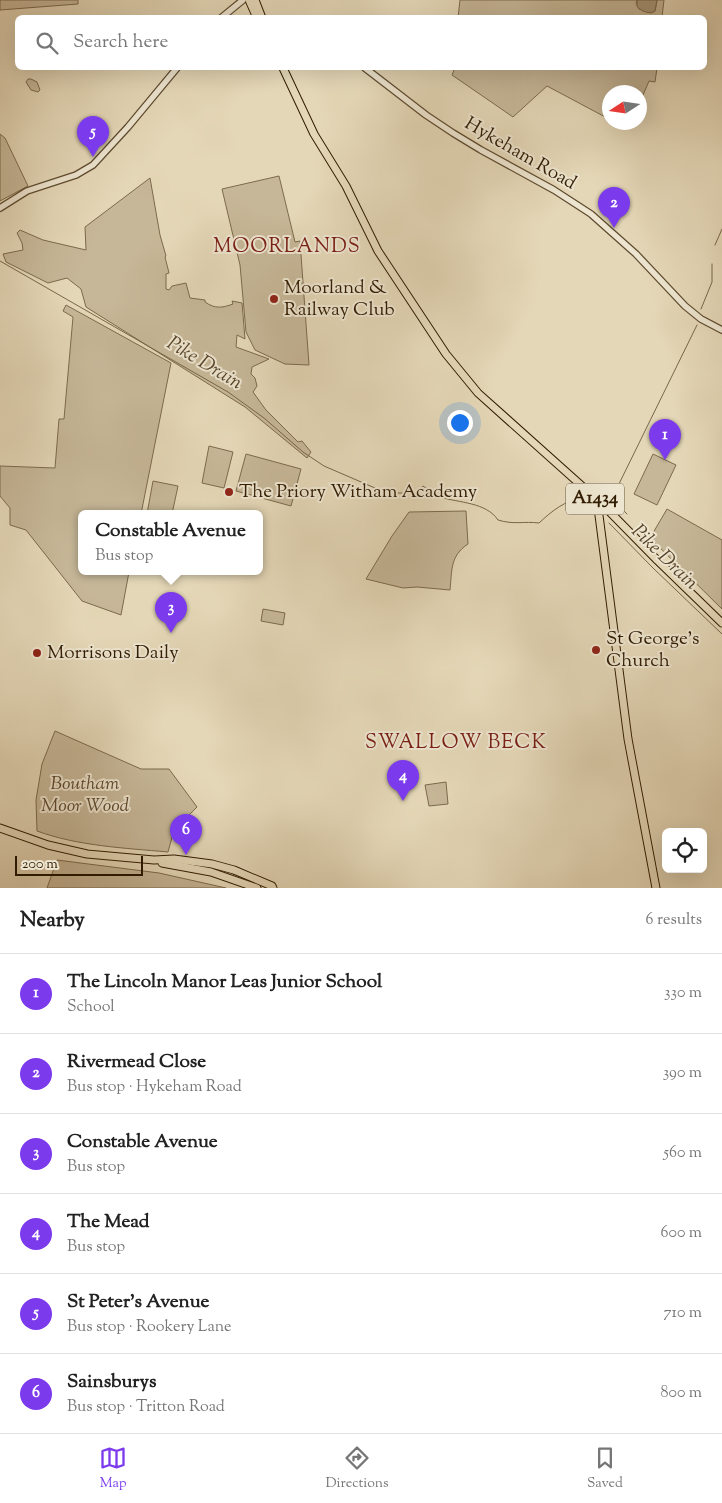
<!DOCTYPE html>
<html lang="en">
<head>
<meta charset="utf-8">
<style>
	body { margin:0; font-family:"Sorts Mill Goudy",serif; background:#f6f6f6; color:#222 }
	.controls { position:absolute; right:15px; bottom:15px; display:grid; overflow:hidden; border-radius:8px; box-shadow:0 5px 20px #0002 }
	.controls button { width:45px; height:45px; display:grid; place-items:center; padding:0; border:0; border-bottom:1px solid #e0e0e0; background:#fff; color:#222; font:25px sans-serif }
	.compass { position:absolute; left:602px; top:85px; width:45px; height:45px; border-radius:50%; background:#fff; box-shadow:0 5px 20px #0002; rotate:258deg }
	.scale { position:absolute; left:15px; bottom:12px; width:128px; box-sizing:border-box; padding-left:5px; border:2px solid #311c02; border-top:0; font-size:14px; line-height:18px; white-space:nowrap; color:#311c02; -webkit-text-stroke:4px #ede5d0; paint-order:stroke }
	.you { position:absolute; left:459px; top:422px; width:18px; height:18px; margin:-12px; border:4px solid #fff; border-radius:50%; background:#1a73e8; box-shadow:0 0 0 8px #1a73e833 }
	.badge { display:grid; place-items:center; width:32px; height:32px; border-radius:50%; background:#7c3aed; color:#fff; font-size:16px; font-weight:700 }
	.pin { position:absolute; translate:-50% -41px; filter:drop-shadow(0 1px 2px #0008) }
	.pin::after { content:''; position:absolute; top:26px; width:18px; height:15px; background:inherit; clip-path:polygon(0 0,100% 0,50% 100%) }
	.popup { position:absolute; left:78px; top:510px; width:185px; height:65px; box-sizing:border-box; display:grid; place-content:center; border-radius:8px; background:#fff; filter:drop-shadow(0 1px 4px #0005); font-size:16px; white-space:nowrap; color:#767676 }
	.popup b { font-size:19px; color:#222 }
	.popup::after { content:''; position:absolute; left:50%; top:100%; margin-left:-10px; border:10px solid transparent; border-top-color:#fff }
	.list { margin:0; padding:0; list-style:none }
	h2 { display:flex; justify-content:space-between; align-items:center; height:65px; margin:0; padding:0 20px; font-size:21px }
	h2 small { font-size:16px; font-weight:400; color:#767676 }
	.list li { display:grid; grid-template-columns:32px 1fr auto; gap:15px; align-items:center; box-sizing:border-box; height:80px; padding:0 20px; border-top:1px solid #e0e0e0 }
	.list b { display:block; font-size:19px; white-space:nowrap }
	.list p { margin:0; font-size:16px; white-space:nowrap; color:#767676 }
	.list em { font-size:16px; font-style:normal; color:#767676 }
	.icon { flex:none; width:28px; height:28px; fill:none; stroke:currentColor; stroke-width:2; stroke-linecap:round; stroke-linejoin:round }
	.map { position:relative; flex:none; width:722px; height:888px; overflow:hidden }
	.search { position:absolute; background:#fff; box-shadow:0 5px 20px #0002; left:15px; right:15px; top:15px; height:55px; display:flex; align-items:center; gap:12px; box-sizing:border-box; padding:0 18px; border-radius:8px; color:#767676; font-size:19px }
	.sheet { height:545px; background:#fff }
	nav { display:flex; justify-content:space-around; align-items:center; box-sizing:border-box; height:70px; border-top:1px solid #e0e0e0; background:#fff; font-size:14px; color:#767676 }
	nav a { display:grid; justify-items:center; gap:2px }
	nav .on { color:#7c3aed }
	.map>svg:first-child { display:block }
	.green { fill:#c6b798; stroke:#7c6a4d }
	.water { fill:#a79779; stroke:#786649 }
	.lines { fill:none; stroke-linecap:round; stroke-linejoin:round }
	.stream { stroke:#786649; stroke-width:1 }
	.minor-casing { stroke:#5e4b2f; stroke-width:8 }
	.major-casing { stroke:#311c02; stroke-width:9 }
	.minor { stroke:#ede5d0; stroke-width:5.5 }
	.major { stroke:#e4d7b7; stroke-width:7 }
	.poi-dot { fill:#8f2418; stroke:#ede5d0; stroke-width:2 }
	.labels { text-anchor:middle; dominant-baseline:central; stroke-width:4; stroke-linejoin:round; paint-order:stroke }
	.shield { fill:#ede5d0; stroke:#695840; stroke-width:1 }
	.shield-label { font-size:18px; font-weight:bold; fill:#311c02 }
	.street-label { font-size:19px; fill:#311c02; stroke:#ede5d0 }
	.poi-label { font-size:19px; fill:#311c02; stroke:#ede5d0; text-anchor:start }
	.park-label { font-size:19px; font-style:italic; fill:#5e4a2f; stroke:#ede5d0 }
	.neighbourhood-label { font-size:20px; letter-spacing:1px; fill:#7a1f14; stroke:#ede5d0 }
	.water-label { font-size:20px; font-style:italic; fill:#5a472c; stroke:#ede5d0 }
</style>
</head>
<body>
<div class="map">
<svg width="722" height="888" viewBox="0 0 722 888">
	<rect width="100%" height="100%" fill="#e4d7b7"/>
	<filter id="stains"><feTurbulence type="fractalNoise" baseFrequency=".004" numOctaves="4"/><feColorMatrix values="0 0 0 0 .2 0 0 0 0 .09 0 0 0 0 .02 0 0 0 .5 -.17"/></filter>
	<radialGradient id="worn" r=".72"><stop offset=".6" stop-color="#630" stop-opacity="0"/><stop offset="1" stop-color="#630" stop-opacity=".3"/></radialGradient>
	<g class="green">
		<polygon points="0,0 78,0 78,4 0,10"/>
		<polygon points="460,0 637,0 636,3 639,9 651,13 655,11 657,0 664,0 662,17 458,18"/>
		<polygon points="455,68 657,68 655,82 649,81 640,102 640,92 610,92 609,119 547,86 513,117 452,75"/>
		<polygon points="28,79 31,79 37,82 40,90 38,92 31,90 26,82"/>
		<polygon points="0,134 5,138 28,186 0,201"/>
		<polygon points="279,176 295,242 300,241 309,365 285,364 255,350 246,332 240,265 222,189"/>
		<path d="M150,178L160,235L166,256L165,257L169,273L166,274V289L169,290L172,286L186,283L190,298L205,300V302C215,309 222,308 233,304L232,301L242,303L245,339L237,335L236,347L269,359L252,367L251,374L255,378L257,386L253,392L266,410L298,442L302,441L311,452L307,458L245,407L86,307L81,289L67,278L48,283L6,262L3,254L23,250L22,243L17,233L20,230L43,240L86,250L85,227Z"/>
		<polygon points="66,305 171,363 141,514 82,514 82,572 129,572 121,615 82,601 26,530 10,525 10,508 0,496 0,466 55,468 59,419 64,419 73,317 63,311"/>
		<polygon points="659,422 673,429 669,436 656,429"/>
		<polygon points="209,446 233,452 224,488 202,483"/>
		<polygon points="246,454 301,469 291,506 236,491"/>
		<polygon points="653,454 676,465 657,505 634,494"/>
		<polygon points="153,481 178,486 172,514 147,514"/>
		<polygon points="667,509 722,540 722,609 650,538"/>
		<path d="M466,511L468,544C450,556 452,570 450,590L417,587L403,588L366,579L392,536L409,512Z"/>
		<polygon points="263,609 285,613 283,625 261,621"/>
		<path d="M55,731L141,769H169L197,807L174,830L168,852C124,848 78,846 37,831L36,800L42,764Z"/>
		<polygon points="446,782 448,804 429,806 425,785"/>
		<polygon points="57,860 159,873 226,888 47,888"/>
	</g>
	<path class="water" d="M637,0H657L655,11C650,15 640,11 637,6Z"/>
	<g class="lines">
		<g class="stream">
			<polyline points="715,245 722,229"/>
			<polyline points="0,261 228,392 264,418 303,452 324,466 382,491 391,492"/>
			<polyline points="701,309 712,282 712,264"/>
			<path d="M396,493H417L423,486C429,490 434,494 440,497C459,503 486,502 498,520C514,525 524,521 539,523C552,511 565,500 583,498"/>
			<path d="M627,514C619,506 613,502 616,490L697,325"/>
			<polyline points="609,523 653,568 722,634"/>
		</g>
		<defs>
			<g id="minor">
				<polyline points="221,18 243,0"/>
				<polyline points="365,68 426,115 453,133 481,150 554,190 591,214 636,254 685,306 701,319 722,330"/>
				<polyline points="0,208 27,191 76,175 93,165 128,127 177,68"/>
			</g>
			<g id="major">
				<polyline points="249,0 257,18"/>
				<polyline points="255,0 262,18"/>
				<polyline points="283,68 314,134 346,186 378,251 446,354 478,393 601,503 657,560 722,623"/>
				<polyline points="597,500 628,739 656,888"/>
				<polyline points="0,828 48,845 87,854 154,860 174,859 212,864 234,870 272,886 273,888"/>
				<polyline points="162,863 211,872 257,888"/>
			</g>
		</defs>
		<use href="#minor" class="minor-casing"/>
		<use href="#major" class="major-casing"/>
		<use href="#minor" class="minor"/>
		<use href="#major" class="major"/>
	</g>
	<g class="poi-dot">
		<circle cx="274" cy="299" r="5"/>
		<circle cx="229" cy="492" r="5"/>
		<circle cx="596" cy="650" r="5"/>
		<circle cx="37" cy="653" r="5"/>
	</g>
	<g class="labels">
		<rect class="shield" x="566" y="483.5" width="58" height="31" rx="4"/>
		<g class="shield-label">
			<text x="595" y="499">A1434</text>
		</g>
		<g class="street-label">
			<text transform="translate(520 154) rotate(30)">Hykeham Road</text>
		</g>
		<g class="poi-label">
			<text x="284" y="288">Moorland &amp;<tspan x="284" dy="22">Railway Club</tspan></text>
			<text x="239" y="492">The Priory Witham Academy</text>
			<text x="606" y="639">St George's<tspan x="606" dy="22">Church</tspan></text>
			<text x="47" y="653">Morrisons Daily</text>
		</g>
		<g class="park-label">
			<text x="85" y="784">Boutham<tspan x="85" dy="22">Moor Wood</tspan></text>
		</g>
		<g class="neighbourhood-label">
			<text x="287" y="247">MOORLANDS</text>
			<text x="456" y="743">SWALLOW BECK</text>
		</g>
		<g class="water-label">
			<text transform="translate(204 364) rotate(31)">Pike Drain</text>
			<text transform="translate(664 558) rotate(44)">Pike Drain</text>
		</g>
	</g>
	<rect width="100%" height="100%" filter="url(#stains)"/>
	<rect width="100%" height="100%" fill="url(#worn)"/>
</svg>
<div class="controls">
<button><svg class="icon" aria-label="locate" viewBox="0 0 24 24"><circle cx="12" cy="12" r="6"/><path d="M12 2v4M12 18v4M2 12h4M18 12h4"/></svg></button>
</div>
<svg class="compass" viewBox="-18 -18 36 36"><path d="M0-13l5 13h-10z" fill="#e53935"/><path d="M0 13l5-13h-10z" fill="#767676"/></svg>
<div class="scale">200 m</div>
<div class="you"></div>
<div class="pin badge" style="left:665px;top:460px">1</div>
<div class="pin badge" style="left:614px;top:228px">2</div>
<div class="pin badge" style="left:171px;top:633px">3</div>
<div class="popup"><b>Constable Avenue</b>Bus stop</div>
<div class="pin badge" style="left:403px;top:801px">4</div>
<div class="pin badge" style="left:93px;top:157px">5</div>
<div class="pin badge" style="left:186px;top:855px">6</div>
<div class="search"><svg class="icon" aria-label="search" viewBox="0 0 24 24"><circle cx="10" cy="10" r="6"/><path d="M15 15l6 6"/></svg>Search here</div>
</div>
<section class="sheet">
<h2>Nearby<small>6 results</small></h2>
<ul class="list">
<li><span class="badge">1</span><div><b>The Lincoln Manor Leas Junior School</b><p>School</p></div><em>330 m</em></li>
<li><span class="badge">2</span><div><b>Rivermead Close</b><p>Bus stop · Hykeham Road</p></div><em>390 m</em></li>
<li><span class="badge">3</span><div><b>Constable Avenue</b><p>Bus stop</p></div><em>560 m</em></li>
<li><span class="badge">4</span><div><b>The Mead</b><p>Bus stop</p></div><em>600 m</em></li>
<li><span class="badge">5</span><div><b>St Peter's Avenue</b><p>Bus stop · Rookery Lane</p></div><em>710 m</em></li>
<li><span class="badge">6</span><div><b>Sainsburys</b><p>Bus stop · Tritton Road</p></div><em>800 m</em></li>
</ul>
</section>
<nav>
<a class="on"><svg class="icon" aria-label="map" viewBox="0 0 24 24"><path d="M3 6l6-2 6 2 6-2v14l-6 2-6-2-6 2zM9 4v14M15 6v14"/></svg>Map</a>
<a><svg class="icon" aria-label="directions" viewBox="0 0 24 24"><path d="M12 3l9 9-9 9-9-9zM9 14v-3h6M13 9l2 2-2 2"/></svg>Directions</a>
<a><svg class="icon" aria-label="saved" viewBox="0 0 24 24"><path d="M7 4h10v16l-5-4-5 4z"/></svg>Saved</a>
</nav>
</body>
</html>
